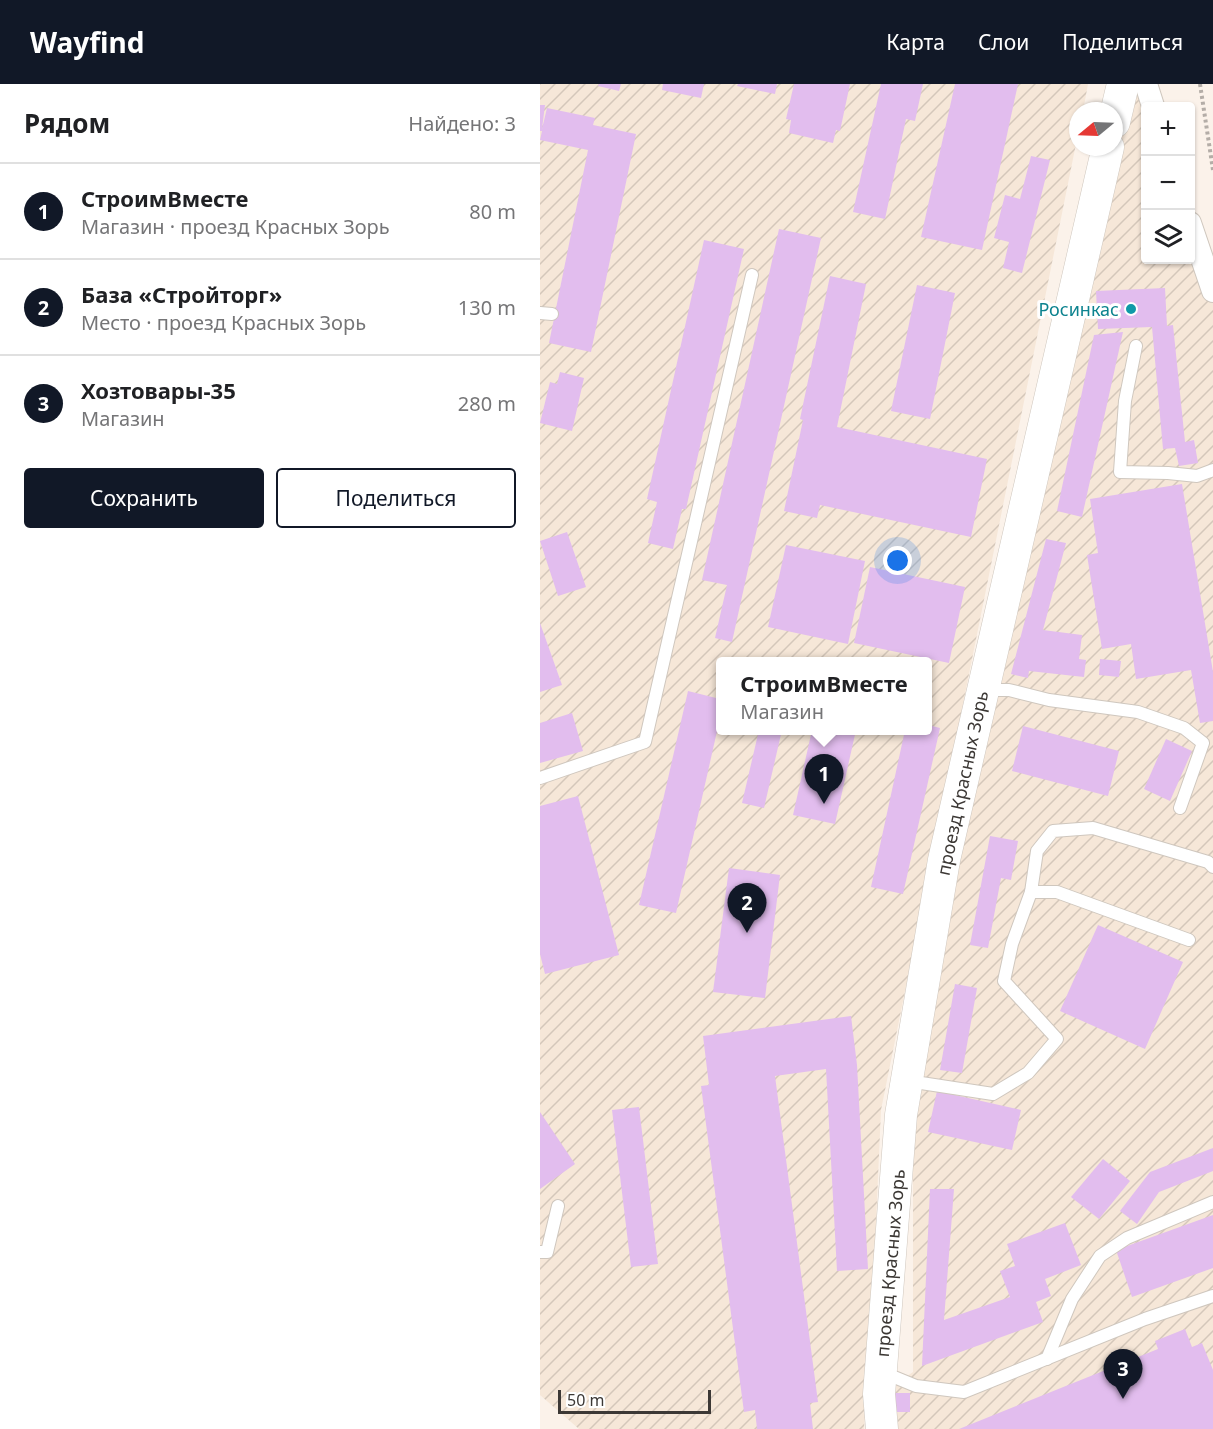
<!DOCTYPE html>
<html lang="ru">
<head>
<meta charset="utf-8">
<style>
	body { margin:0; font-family:"Noto Sans",sans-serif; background:#f2f2f2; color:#202124 }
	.controls { position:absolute; right:18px; top:18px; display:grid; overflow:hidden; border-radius:6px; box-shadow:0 2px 4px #0004 }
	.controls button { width:54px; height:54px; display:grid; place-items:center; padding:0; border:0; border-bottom:2px solid #e0e0e0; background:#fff; color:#202124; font:30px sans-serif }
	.compass { position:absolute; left:529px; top:18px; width:54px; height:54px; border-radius:50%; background:#fff; box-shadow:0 2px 4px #0004; rotate:251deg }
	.scale { position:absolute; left:18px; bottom:15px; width:153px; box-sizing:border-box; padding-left:6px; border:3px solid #3c3835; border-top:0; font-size:16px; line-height:21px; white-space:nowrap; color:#3c3835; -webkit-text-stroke:4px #fff; paint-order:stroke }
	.you { position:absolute; left:358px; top:477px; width:21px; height:21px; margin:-15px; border:4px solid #fff; border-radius:50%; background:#1a73e8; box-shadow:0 0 0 9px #1a73e833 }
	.badge { display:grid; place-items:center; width:39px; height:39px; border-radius:50%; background:#111827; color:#fff; font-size:20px; font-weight:700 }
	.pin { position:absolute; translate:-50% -50px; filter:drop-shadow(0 2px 3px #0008) }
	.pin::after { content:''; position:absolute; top:32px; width:21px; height:18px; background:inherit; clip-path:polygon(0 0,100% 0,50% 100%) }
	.popup { position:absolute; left:176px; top:573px; width:216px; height:78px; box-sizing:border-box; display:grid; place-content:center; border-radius:6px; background:#fff; filter:drop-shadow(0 2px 4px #0005); font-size:20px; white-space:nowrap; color:#757577 }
	.popup b { font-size:22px; color:#202124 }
	.popup::after { content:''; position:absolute; left:50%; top:100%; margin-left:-12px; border:12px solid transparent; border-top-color:#fff }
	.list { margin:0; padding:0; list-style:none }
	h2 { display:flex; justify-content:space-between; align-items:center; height:78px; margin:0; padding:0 24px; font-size:26px }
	h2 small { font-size:20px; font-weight:400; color:#757577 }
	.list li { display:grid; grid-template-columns:39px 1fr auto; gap:18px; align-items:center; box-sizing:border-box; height:96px; padding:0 24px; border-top:2px solid #e0e0e0 }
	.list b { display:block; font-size:22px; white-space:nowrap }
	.list p { margin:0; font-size:20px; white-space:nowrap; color:#757577 }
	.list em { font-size:20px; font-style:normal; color:#757577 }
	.actions { display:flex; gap:12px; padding:18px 24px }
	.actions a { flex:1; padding:14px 0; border:2px solid #111827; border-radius:6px; text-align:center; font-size:21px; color:#111827 }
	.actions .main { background:#111827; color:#fff }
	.icon { flex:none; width:33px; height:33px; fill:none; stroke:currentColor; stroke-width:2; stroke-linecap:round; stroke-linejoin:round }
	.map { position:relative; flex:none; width:673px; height:1345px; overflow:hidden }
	header { display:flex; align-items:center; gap:36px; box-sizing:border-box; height:84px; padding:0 30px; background:#111827; color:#fff }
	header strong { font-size:28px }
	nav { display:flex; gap:33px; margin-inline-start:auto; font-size:21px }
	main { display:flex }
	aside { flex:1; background:#fff }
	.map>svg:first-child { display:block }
	.industrial { fill:url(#industrial-furrows); fill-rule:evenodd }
	.building { fill:#e2bdee }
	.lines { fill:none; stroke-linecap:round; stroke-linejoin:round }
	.lane-casing { stroke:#cfc7be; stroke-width:14 }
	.street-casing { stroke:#cfc7be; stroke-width:24 }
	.secondary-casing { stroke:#cfc7be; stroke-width:33 }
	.path { stroke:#b4ada7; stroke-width:4; stroke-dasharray:3 3; stroke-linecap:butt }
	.lane { stroke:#fff; stroke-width:12 }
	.street { stroke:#fff; stroke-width:22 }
	.secondary { stroke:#fff; stroke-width:32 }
	.culture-dot { fill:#0f9aa8; stroke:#fff; stroke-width:2 }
	.labels { text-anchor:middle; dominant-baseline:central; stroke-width:6; stroke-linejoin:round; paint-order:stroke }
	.culture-label { font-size:18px; fill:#0d838f; stroke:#fff; text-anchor:end }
	.street-label { font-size:18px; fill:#3c3835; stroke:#fff }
</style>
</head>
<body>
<header>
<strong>Wayfind</strong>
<nav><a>Карта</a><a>Слои</a><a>Поделиться</a></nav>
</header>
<main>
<aside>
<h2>Рядом<small>Найдено: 3</small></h2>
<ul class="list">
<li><span class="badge">1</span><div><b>СтроимВместе</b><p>Магазин · проезд Красных Зорь</p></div><em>80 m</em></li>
<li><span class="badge">2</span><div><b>База «Стройторг»</b><p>Место · проезд Красных Зорь</p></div><em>130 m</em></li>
<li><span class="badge">3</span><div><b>Хозтовары-35</b><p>Магазин</p></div><em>280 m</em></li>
</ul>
<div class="actions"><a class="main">Сохранить</a><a>Поделиться</a></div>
</aside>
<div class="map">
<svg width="673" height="1345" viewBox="0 0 673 1345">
	<defs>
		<pattern id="industrial-furrows" width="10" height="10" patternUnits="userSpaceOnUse" patternTransform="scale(1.5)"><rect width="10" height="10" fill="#f6e7d8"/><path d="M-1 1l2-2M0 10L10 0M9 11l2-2" fill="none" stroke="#d4c7ba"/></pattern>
	</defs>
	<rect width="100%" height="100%" fill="#fbf2ea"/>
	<g class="industrial">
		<path d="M0,0H548L543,27H538V50L341,1026L332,1228L324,1345H39L0,1311ZM180,578H388V646H180Z"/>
		<polygon points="585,0 604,0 606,176 650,176 673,212 673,1345 347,1345 341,1310 373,1288 373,1037 406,776"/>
	</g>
	<g class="building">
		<polygon points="59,0 81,0 79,7 58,2"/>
		<polygon points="123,0 164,0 161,14 122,6"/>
		<polygon points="198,0 237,0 235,10 197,2"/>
		<polygon points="254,0 310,0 300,47 296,46 293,59 249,49 251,36 246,35"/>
		<polygon points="341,0 383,0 375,37 366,35 345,135 313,128"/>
		<polygon points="415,0 478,0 442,166 381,153"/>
		<polygon points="0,21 5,21 2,45 7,24 55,34 53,41 96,50 51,268 9,259 48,66 0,56 2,47 0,47"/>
		<polygon points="491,72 510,76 482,189 463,184 469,158 454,154 465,111 480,115"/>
		<polygon points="239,145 281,154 192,558 175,554 187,501 162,496"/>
		<polygon points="164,156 204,165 146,425 142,425 133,465 108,459 117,418 107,415"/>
		<polygon points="290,192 326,200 297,343 447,375 431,453 280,421 277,434 244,427 263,336 260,335"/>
		<polygon points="377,201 415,209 390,335 351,327"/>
		<polygon points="625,204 627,242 633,241 645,358 654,356 658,379 639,382 635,364 623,365 612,243 558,245 556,207"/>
		<polygon points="583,248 542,433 517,427 554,251"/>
		<polygon points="20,288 44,294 32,347 0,339 10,298 17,300"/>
		<polygon points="642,400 673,588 673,637 660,639 651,586 596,595 591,560 562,565 547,471 558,469 550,415"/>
		<polygon points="27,448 46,503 18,512 0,457"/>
		<polygon points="506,455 526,459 503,546 542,551 539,575 546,576 544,593 489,587 488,594 471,590"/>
		<polygon points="246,461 325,477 308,560 228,543"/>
		<polygon points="330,483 425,503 409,579 314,559"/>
		<polygon points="0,539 22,601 0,608"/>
		<polygon points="560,575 581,577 579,593 559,591"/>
		<polygon points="148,607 180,615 180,634 136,829 99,821"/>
		<polygon points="32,629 43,667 0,679 0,639"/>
		<polygon points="388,641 400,644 363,810 331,803 365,646 388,646"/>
		<polygon points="483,642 579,667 568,712 472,687"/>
		<polygon points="219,646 242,646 224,724 202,719"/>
		<polygon points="272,646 316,646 295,740 253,731"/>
		<polygon points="626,655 652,667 630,717 604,705"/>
		<polygon points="38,712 79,871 5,890 0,870 0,722"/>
		<polygon points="450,752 478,757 471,796 461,794 448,864 430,861"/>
		<polygon points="189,784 240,791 225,914 173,908"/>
		<polygon points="558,841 643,878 605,965 520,927"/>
		<polygon points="415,900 437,904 422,989 400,986"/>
		<polygon points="311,932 317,981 328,1185 297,1187 286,985 235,992 278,1318 270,1319 273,1345 217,1345 215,1326 204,1328 161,1002 169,1001 163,952"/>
		<polygon points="397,1007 481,1026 472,1066 388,1048"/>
		<polygon points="99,1023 118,1180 91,1183 72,1026"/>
		<polygon points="0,1028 35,1080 0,1105"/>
		<polygon points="673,1064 673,1087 619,1108 597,1140 580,1127 610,1088"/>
		<polygon points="563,1075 590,1097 559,1135 531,1113"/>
		<polygon points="390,1105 414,1105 404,1236 470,1213 460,1187 475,1182 467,1160 525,1139 541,1181 505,1195 511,1212 496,1218 503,1238 382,1282"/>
		<polygon points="673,1131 673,1184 592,1213 576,1166"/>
		<polygon points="645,1245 652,1263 662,1259 673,1286 673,1345 419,1345 618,1265 615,1257"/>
		<rect x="349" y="1309" width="21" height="19"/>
	</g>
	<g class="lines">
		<defs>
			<g id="lane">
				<polyline points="0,229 12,230"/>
				<polyline points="596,262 585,317 580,388 628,389 657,392 673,386"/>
				<polyline points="444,606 469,606 509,616 598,628 644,644 663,659 640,724"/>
				<polyline points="0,694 105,658 212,191"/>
				<polyline points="491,808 497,767 513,747 553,744 668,778 673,783"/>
				<polyline points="368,997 453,1010 488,989 517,955 464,897 472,860 491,808 517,808 649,856"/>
				<polyline points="0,1168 7,1168 18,1122"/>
				<polyline points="507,1275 532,1215 560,1172 587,1154 673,1118"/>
				<polyline points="342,1288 376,1302 424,1308 605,1235 673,1212"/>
			</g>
			<g id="street">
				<polyline points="606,0 613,22"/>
				<polyline points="650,139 673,207"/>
			</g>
			<g id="secondary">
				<polyline points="574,38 583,0"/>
				<polyline points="342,1345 339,1310 361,1031 404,776 568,63"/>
			</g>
		</defs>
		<use href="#lane" class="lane-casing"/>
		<use href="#street" class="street-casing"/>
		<use href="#secondary" class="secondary-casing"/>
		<polyline class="path" points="660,0 673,86"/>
		<use href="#lane" class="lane"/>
		<use href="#street" class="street"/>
		<use href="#secondary" class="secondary"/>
	</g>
	<circle class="culture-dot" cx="591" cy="225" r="6"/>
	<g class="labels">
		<g class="culture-label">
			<text x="579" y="225">Росинкас</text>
		</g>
		<g class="street-label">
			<text transform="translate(422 699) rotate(-78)">проезд Красных Зорь</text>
			<text transform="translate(350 1179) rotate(-85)">проезд Красных Зорь</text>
		</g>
	</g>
</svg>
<div class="controls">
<button>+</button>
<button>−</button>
<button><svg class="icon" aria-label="layers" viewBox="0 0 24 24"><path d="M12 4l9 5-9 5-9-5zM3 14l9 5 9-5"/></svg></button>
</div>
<svg class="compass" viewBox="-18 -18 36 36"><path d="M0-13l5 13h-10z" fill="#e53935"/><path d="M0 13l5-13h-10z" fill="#757577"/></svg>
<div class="scale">50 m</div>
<div class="you"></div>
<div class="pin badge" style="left:284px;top:720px">1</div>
<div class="popup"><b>СтроимВместе</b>Магазин</div>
<div class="pin badge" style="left:207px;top:849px">2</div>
<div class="pin badge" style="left:583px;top:1315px">3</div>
</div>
</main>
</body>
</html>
